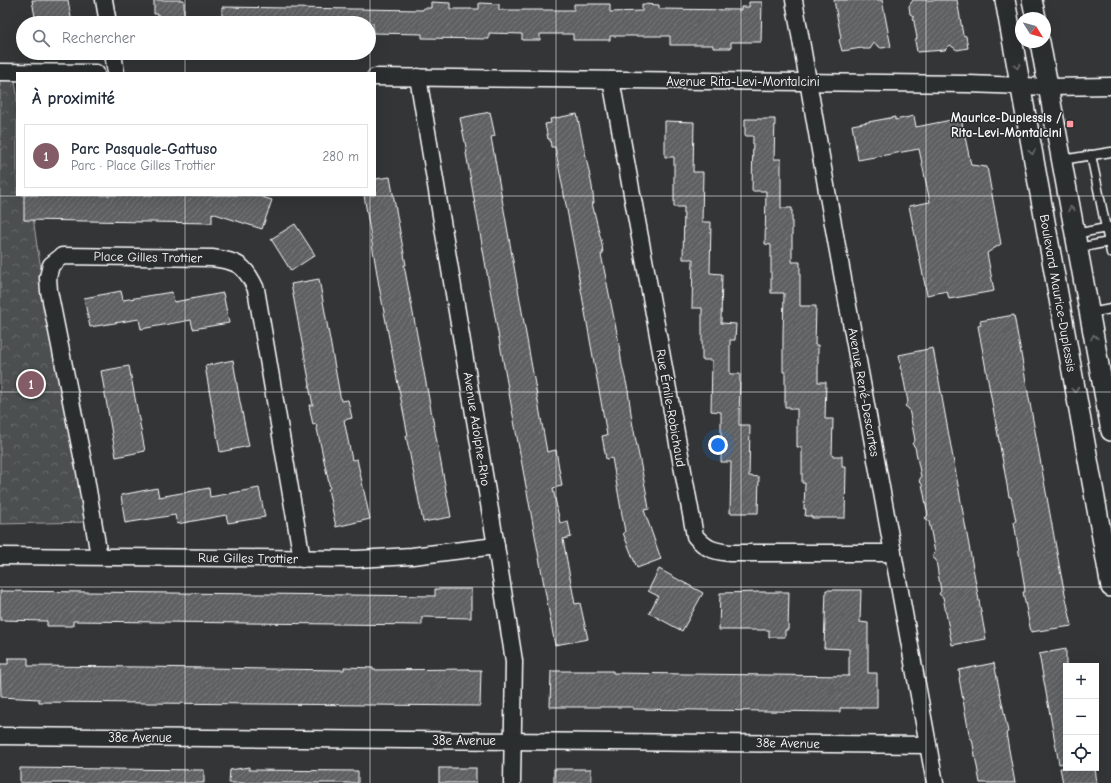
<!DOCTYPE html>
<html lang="fr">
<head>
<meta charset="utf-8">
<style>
	body { margin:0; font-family:"Comic Neue",sans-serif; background:#f6f6f7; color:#1f2937 }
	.controls { position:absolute; right:12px; bottom:12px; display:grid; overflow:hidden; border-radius:0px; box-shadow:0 4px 16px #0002 }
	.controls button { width:36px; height:36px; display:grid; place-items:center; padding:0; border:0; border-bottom:1px solid #e0e1e3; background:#fff; color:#1f2937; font:20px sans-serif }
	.compass { position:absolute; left:1015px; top:12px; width:36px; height:36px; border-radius:50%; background:#fff; box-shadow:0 4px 16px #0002; rotate:127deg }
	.you { position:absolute; left:718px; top:445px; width:14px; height:14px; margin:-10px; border:3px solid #fff; border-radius:50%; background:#1a73e8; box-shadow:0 0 0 6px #1a73e833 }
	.badge { display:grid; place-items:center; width:26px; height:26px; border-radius:50%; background:#845c67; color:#fff; font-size:13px; font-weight:700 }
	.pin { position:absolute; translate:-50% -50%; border:2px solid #fff; box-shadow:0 1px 4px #0006 }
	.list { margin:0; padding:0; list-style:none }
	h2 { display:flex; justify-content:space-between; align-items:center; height:52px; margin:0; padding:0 16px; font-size:17px }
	h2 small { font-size:13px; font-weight:400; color:#747a83 }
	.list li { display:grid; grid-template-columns:26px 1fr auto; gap:12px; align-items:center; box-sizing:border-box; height:64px; margin:0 8px 8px; padding:0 8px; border:1px solid #e0e1e3; border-radius:0px }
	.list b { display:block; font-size:15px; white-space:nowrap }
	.list p { margin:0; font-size:13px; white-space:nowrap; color:#747a83 }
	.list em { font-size:13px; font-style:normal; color:#747a83 }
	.icon { flex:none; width:22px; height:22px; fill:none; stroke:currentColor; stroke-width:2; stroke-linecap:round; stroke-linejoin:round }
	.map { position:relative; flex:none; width:1111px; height:783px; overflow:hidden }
	.search { position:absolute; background:#fff; box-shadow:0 4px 16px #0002; left:16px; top:16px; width:360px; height:44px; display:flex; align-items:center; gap:10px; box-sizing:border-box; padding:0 14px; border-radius:22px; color:#747a83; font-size:15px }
	.panel { position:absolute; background:#fff; box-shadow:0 4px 16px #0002; left:16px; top:72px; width:360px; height:124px; border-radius:0px }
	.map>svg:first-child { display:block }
	.park { fill:url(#park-crowns); stroke:#a6a7a8 }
	.building { fill:url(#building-hatch); stroke:#fff }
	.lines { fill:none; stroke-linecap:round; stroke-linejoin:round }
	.service-casing { stroke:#fff; stroke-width:11 }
	.minor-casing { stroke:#fff; stroke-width:19 }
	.tertiary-casing { stroke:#fff; stroke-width:22 }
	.service { stroke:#2a2d2e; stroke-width:8 }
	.minor { stroke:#2a2d2e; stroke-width:16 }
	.tertiary { stroke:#2a2d2e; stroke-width:19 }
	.oneway { stroke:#6a6c6d }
	.grid { fill:none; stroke:#fff; stroke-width:1; stroke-opacity:0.55 }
	.poi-dot { fill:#ff9aa2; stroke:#2a2d2e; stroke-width:1.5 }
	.labels { text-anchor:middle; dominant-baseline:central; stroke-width:3; stroke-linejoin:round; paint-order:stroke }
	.street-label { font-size:13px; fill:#fff; stroke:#2a2d2e }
	.poi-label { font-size:13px; font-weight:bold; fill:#fff; stroke:#2a2d2e; text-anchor:end }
</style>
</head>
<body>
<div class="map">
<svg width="1111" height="783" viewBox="0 0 1111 783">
	<defs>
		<pattern id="park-crowns" width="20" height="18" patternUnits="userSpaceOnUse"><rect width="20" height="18" fill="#4c4f50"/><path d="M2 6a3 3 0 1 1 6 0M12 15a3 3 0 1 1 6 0" fill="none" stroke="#67696a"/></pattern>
		<pattern id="building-hatch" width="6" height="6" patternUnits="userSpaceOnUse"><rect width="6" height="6" fill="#5f6162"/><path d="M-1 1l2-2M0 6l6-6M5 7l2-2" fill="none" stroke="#77797a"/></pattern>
	</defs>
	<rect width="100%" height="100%" fill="#333536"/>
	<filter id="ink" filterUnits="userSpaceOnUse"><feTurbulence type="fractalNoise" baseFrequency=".025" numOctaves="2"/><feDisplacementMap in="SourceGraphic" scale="8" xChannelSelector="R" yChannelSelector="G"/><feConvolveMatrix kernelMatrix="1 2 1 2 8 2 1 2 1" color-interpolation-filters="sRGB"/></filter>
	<g filter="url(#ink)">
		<polygon class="park" points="0,80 15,81 17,94 17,195 30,195 37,246 88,522 0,524"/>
		<g class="building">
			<polygon points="32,0 68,0 72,23 36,23"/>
			<polygon points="154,0 184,0 184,23 158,23 158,14 154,14"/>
			<polygon points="834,0 882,0 891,47 881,48 874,43 870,49 863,49 862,48 842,51 839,40 841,38"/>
			<polygon points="913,0 957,0 963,35 966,36 968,48 957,50 950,45 945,50 917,52 915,41 917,38 913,16 910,14 909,6"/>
			<polygon points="431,2 450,3 450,9 479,9 479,3 499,4 499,10 574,10 574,4 610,4 610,12 642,11 642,4 659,5 659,9 741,10 741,7 749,7 749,2 762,2 761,42 731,42 731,48 713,48 713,45 670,45 670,36 610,36 610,40 573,40 573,34 540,34 540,40 522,40 522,34 489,33 489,39 422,38 422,34 373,33 373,23 222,23 222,7 423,10 423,8 431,8"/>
			<polygon points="490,112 495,136 491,137 547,452 556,450 562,486 553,488 560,523 568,521 571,537 563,539 569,572 575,604 580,603 588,639 555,645 487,273 466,153 467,152 460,118"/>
			<polygon points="577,114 592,186 594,203 592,203 602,244 603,254 601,254 618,338 622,365 628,390 632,421 646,491 649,509 644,510 661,559 637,568 623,533 625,532 612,458 606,459 602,436 607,435 578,273 579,273 555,147 551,147 550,139 548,139 545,124 551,123 550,119"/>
			<polygon points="914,116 916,127 961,118 971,165 987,167 1001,244 987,253 994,291 949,299 947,291 927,295 909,206 930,202 919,149 858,160 852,125 895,117 895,120"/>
			<polygon points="745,119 775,119 774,159 781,159 781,208 792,208 792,262 800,262 800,306 816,306 815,345 818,345 818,382 826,382 825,419 833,419 832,456 842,456 842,467 846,467 845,518 812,518 811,516 805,516 806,509 804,509 805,483 802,483 802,447 797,447 797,409 790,409 790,407 785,407 785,372 783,372 783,334 784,293 771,293 771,245 765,244 766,191 752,191 753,136 745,136"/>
			<polygon points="665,121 694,122 693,172 703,172 702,222 711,222 710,273 722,274 721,323 736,324 735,340 730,340 730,374 740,374 739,425 750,425 749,476 759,477 758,513 730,513 731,462 721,462 721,412 711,411 712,360 702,360 702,308 692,308 693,259 683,259 684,207 674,207 674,157 665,157"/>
			<polygon points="390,177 406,265 404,265 451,517 423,522 410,455 406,436 408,436 379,286 364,195 375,195 375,179"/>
			<polygon points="24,195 255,195 272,200 262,229 212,213 212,223 24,220"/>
			<polygon points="295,224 315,255 291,271 271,239"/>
			<polygon points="319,279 341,401 348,400 352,418 344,420 352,460 357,459 370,519 336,527 328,489 330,488 316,424 313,425 309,405 313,405 309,386 310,385 291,284"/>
			<polygon points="121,291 123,300 172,292 174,302 223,293 229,323 193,329 191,320 141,329 139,319 90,327 84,298"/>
			<polygon points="1014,315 1061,575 1072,626 1031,632 1023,592 1025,592 1024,583 1014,522 1016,521 1011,497 1009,497 1004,468 978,326 981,325 980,321"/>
			<polygon points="933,348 986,639 952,645 943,597 939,594 941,591 938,573 936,560 932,557 935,553 929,521 925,518 928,515 922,484 919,481 921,477 915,447 912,444 915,440 909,409 905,406 908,402 902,371 900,368 901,365 899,355"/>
			<polygon points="233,360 239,397 249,446 220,452 205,366"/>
			<polygon points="129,366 145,451 116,457 101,371"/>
			<polygon points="157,488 159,497 209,488 210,497 259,488 265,517 228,523 226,515 177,524 175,515 125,523 121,495"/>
			<polygon points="659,569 703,593 682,631 649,613 658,596 648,591"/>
			<polygon points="435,589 471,589 471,618 422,617 422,625 73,621 73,626 47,626 47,621 0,620 0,591 435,596"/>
			<polygon points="826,590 861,590 860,622 868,623 868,673 877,673 877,708 840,708 840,712 765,711 633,709 633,707 550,707 551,671 613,671 613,673 689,674 849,676 849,649 824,648"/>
			<polygon points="760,592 789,592 788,630 785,630 785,637 769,637 769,630 719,630 720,593"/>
			<polygon points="1066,649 1066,763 1059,764 1039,654"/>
			<polygon points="8,658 28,658 28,666 144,667 268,669 344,670 344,667 373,668 373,670 469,669 469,670 481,670 480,706 39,702 39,699 1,697 0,664 8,664"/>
			<polygon points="994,663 1008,732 1006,733 1015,783 980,783 972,739 970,739 959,678 960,677 959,670"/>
			<polygon points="249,767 249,770 358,771 358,783 229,783 230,770"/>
			<polygon points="20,768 204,770 204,783 20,783"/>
			<rect x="439" y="768" width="37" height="15"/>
			<polygon points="1060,768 1095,768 1097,783 1063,783"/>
			<rect x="554" y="769" width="37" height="14"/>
		</g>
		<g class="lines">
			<defs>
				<g id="service">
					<polyline points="1091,155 1106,228 1111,227"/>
					<polyline points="1062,160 1111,152"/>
					<polyline points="1075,234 1106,228 1111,253"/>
					<polyline points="1078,248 1109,242"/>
					<polyline points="1090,313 1111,309"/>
				</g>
				<g id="minor">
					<polyline points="104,0 108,23"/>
					<polyline points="794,0 827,191 935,783"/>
					<polyline points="113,53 116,73"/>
					<polyline points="0,72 96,73"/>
					<polyline points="375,77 968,84 1049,87 1111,86"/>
					<polyline points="418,77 496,546 514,661 512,783"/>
					<path d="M611,80L695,536C706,549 713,551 730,553H893"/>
					<polyline points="0,556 357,559 412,556 496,546"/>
					<path d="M99,556L84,466L49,291L48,277L51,265L62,256L212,258C238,261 245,265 256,289L302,559"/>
					<polyline points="0,736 928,745"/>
				</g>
				<g id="tertiary">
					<polyline points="1005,0 1111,587"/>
					<polyline points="1032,0 1036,18"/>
					<polyline points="1040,42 1111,431"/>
				</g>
			</defs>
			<use href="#service" class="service-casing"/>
			<use href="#minor" class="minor-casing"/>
			<use href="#tertiary" class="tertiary-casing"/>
			<use href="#service" class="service"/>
			<use href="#minor" class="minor"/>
			<use href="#tertiary" class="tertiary"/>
		</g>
		<defs><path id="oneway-chevron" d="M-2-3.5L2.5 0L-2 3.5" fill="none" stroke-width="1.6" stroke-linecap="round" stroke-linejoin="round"/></defs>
		<g class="oneway">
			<use href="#oneway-chevron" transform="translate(1017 66) rotate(81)"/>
			<use href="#oneway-chevron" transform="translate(1032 152) rotate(80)"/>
			<use href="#oneway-chevron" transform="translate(1071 209) rotate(-100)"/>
			<use href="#oneway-chevron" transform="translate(1094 337) rotate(-100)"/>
			<use href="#oneway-chevron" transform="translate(1075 390) rotate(80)"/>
		</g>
	</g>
	<path class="grid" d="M185,0V23M370,0V73M556,0V783M741,0V783M926,0V783M185,53V73M185,195V783M370,195V783M0,196H1111M0,392H1111M0,587H1111"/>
	<rect class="poi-dot" x="1066" y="120" width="8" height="8" rx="2"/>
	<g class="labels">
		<g class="street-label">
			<text x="743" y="81">Avenue Rita-Levi-Montalcini</text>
			<text transform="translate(148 257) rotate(1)">Place Gilles Trottier</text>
			<text transform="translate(1058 293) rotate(80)">Boulevard Maurice-Duplessis</text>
			<text transform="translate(864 392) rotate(80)">Avenue René-Descartes</text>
			<text transform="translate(671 408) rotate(80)">Rue Émile-Robichaud</text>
			<text transform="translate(477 429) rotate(81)">Avenue Adolphe-Rho</text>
			<text transform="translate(248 558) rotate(1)">Rue Gilles Trottier</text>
			<text x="140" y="737">38e Avenue</text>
			<text x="464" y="740">38e Avenue</text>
			<text transform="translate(788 743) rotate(1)">38e Avenue</text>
		</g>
		<g class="poi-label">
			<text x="1062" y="117">Maurice-Duplessis /<tspan x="1062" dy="15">Rita-Levi-Montalcini</tspan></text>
		</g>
	</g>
</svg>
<div class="controls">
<button>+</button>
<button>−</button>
<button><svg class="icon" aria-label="locate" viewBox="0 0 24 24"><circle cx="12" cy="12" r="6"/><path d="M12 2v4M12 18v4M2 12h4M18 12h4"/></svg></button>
</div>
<svg class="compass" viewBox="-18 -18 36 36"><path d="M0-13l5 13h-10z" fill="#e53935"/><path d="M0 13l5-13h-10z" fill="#747a83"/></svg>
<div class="you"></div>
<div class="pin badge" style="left:31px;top:384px">1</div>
<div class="search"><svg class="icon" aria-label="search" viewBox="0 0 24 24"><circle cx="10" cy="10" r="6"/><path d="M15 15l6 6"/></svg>Rechercher</div>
<section class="panel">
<h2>À proximité<small></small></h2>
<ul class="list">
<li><span class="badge">1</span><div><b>Parc Pasquale-Gattuso</b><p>Parc · Place Gilles Trottier</p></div><em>280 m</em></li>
</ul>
</section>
</div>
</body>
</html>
